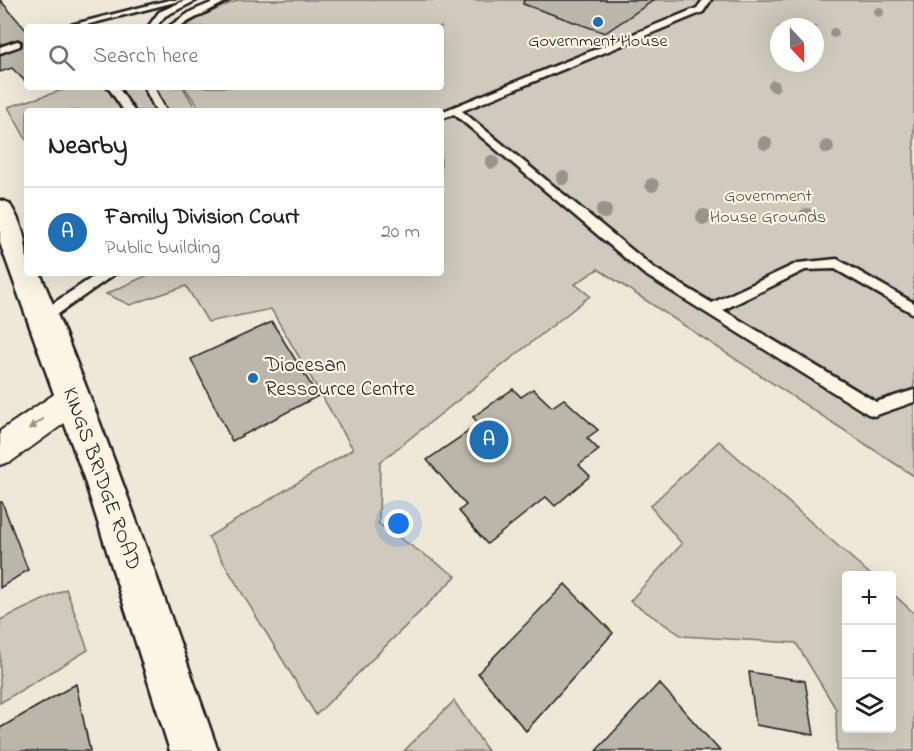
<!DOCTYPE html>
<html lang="en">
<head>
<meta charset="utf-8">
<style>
	body { margin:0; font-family:"Indie Flower",sans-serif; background:#f2f2f2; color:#222 }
	.controls { position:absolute; right:18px; bottom:18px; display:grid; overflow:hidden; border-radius:6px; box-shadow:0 6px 24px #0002 }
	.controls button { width:54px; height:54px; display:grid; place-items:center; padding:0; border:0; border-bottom:2px solid #e0e0e0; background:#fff; color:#222; font:30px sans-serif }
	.compass { position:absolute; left:770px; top:18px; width:54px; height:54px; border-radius:50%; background:#fff; box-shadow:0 6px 24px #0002; rotate:158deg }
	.you { position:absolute; left:399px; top:524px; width:21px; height:21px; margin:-15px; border:4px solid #fff; border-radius:50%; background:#1a73e8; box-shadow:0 0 0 9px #1a73e833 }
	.badge { display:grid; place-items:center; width:39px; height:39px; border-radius:50%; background:#1f6fb2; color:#fff; font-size:20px; font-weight:700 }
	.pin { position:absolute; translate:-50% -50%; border:3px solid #fff; box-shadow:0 2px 6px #0006 }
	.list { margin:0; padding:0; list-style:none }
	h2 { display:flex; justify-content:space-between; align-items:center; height:78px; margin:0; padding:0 24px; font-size:26px }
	h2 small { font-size:20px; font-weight:400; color:#767676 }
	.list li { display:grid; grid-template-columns:39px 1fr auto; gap:18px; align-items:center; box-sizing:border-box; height:90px; padding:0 24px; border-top:2px solid #e0e0e0 }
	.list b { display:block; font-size:22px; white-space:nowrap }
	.list p { margin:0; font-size:20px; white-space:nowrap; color:#767676 }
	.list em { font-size:20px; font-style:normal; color:#767676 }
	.icon { flex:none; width:33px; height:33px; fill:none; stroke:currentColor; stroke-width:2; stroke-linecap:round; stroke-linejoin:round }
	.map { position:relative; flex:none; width:914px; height:751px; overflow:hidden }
	.search { position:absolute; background:#fff; box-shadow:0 6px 24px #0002; left:24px; top:24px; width:420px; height:66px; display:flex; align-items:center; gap:15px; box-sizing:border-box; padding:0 21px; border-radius:6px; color:#767676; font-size:22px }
	.panel { position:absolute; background:#fff; box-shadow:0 6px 24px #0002; left:24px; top:108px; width:420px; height:168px; border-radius:6px }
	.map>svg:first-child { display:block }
	.green { fill:#cfcabd; stroke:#76736c; stroke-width:1.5; fill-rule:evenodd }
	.building { fill:#bab6aa; stroke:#1c1c1c; stroke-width:1.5 }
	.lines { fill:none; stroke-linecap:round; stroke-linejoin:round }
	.service-casing { stroke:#1c1c1c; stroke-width:5 }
	.minor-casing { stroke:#1c1c1c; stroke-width:4 }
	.secondary-casing { stroke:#1c1c1c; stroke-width:5 }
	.service { fill:#fcf5e5; fill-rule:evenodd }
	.minor { fill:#fcf5e5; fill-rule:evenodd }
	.secondary { fill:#fcf5e5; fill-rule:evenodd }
	.tree { fill:#98948b }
	.oneway { fill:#97938b }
	.poi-dot { fill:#1f6fb2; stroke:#fcf5e5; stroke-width:2 }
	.labels { text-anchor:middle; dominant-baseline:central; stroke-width:4.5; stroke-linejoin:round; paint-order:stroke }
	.far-poi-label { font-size:18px; fill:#1c1c1c; stroke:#fcf5e5 }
	.far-park-label { font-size:18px; fill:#52504c; stroke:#fcf5e5 }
	.poi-label { font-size:21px; fill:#1c1c1c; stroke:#fcf5e5; text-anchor:start }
	.street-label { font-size:21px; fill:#1c1c1c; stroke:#fcf5e5 }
</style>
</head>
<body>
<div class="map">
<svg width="914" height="751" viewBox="0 0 914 751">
	<rect width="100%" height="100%" fill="#eee8d9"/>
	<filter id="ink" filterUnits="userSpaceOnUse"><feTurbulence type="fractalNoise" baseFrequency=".0167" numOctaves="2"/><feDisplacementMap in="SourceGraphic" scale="12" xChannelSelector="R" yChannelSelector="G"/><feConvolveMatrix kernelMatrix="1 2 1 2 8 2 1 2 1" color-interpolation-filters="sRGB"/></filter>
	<g filter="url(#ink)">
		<g class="green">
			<path d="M238,0H914V476L598,269L575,284L590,296L380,462L379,524L456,576L316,715L208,537L353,449L271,309L208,322L186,286L130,305L106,294L152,273H441V111H202L184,87H441V27H184L204,15ZM779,27H815V63H779Z"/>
			<polygon points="73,87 183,87 197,111 27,111 27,141 8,107"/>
			<polygon points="719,441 871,575 846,576 846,728 892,728 892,593 914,613 914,751 837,751 836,709 796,643 682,636 630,601 682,544 650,506"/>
			<polygon points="66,589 88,650 0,703 0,620"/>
			<polygon points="454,701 488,751 404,751"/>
		</g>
		<g class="building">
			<polygon points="0,0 27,31 27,83 12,68 0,72 0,55 22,46 22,41 18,39 0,45"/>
			<polygon points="524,0 654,0 605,33 523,4"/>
			<polygon points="272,322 318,396 232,441 191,359"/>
			<polygon points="513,389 521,397 533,389 552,407 564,399 598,430 587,438 599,450 579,465 590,476 555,506 546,497 487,544 459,511 466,505 427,460 479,424 473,417"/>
			<polygon points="0,502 2,502 28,570 0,588"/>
			<polygon points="565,584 613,633 526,731 478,673"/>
			<polygon points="749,672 805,681 814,735 756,725"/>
			<polygon points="659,683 720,751 596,751"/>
			<polygon points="76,684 90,751 0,751 0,728"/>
		</g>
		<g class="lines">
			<defs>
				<g id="service">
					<polygon points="169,0 183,0 78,27 63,27"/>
					<polygon points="186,0 197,0 165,16 156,27 148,27 159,12"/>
					<polygon points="218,0 229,0 178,27 168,27 192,11"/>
					<polygon points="703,0 711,0 703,12 462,111 654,268 712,303 798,263 837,259 914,303 914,314 835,269 805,270 723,310 876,402 914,390 914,402 874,416 868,414 644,274 454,114 441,119 441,112 697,8"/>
					<polygon points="17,41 20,42 20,46 0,53 0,47"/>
					<polygon points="108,87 118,87 134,111 124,111"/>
					<polygon points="144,87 154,87 166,111 156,111"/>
					<polygon points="99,273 116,273 47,322 37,322 35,318 37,314"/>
				</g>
				<polygon id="minor" points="73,385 84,389 89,399 84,409 12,461 0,465 0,431 62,389"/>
				<path id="secondary" d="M0,200L9,203C25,228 27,245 27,273H40C106,430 162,591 218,751H170L84,478L0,243Z"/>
			</defs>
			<use href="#service" class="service-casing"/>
			<use href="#minor" class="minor-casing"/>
			<use href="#secondary" class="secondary-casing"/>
			<use href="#service" class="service"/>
			<use href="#minor" class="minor"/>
			<use href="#secondary" class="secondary"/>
		</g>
		<g class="tree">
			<circle cx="879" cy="12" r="5"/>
			<circle cx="834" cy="33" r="5"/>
			<circle cx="774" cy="86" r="6"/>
			<circle cx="765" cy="143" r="7"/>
			<circle cx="827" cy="147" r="7"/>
			<circle cx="492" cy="162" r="7"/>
			<circle cx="563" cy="178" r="7"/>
			<circle cx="652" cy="185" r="7"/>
			<circle cx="604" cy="211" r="8"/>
			<circle cx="807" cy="216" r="8"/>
			<circle cx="704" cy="217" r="8"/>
		</g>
		<defs><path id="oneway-solid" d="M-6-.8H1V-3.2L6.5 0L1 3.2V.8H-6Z" transform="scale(1.5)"/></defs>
		<use class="oneway" href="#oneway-solid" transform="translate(36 424) rotate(145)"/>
	</g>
	<g class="poi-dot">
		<circle cx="598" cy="22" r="6"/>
		<circle cx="253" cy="378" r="6"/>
	</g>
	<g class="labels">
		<g class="far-poi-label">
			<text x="598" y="42">Government House</text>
		</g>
		<g class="far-park-label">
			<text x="768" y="197">Government<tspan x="768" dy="21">House Grounds</tspan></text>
		</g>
		<g class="poi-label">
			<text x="265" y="366">Diocesan<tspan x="265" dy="24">Ressource Centre</tspan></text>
		</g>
		<g class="street-label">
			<text transform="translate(101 479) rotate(70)">KINGS BRIDGE ROAD</text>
		</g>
	</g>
</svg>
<div class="controls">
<button>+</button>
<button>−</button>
<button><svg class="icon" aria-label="layers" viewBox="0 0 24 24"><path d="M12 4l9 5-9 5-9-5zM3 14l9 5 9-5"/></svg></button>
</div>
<svg class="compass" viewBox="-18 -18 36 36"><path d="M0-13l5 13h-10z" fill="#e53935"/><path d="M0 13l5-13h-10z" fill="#767676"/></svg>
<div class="you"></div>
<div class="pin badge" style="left:489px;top:440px">A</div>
<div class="search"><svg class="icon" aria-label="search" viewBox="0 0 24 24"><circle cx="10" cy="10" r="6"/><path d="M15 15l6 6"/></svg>Search here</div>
<section class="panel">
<h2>Nearby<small></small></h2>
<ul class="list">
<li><span class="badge">A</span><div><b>Family Division Court</b><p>Public building</p></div><em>20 m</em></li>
</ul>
</section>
</div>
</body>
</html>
